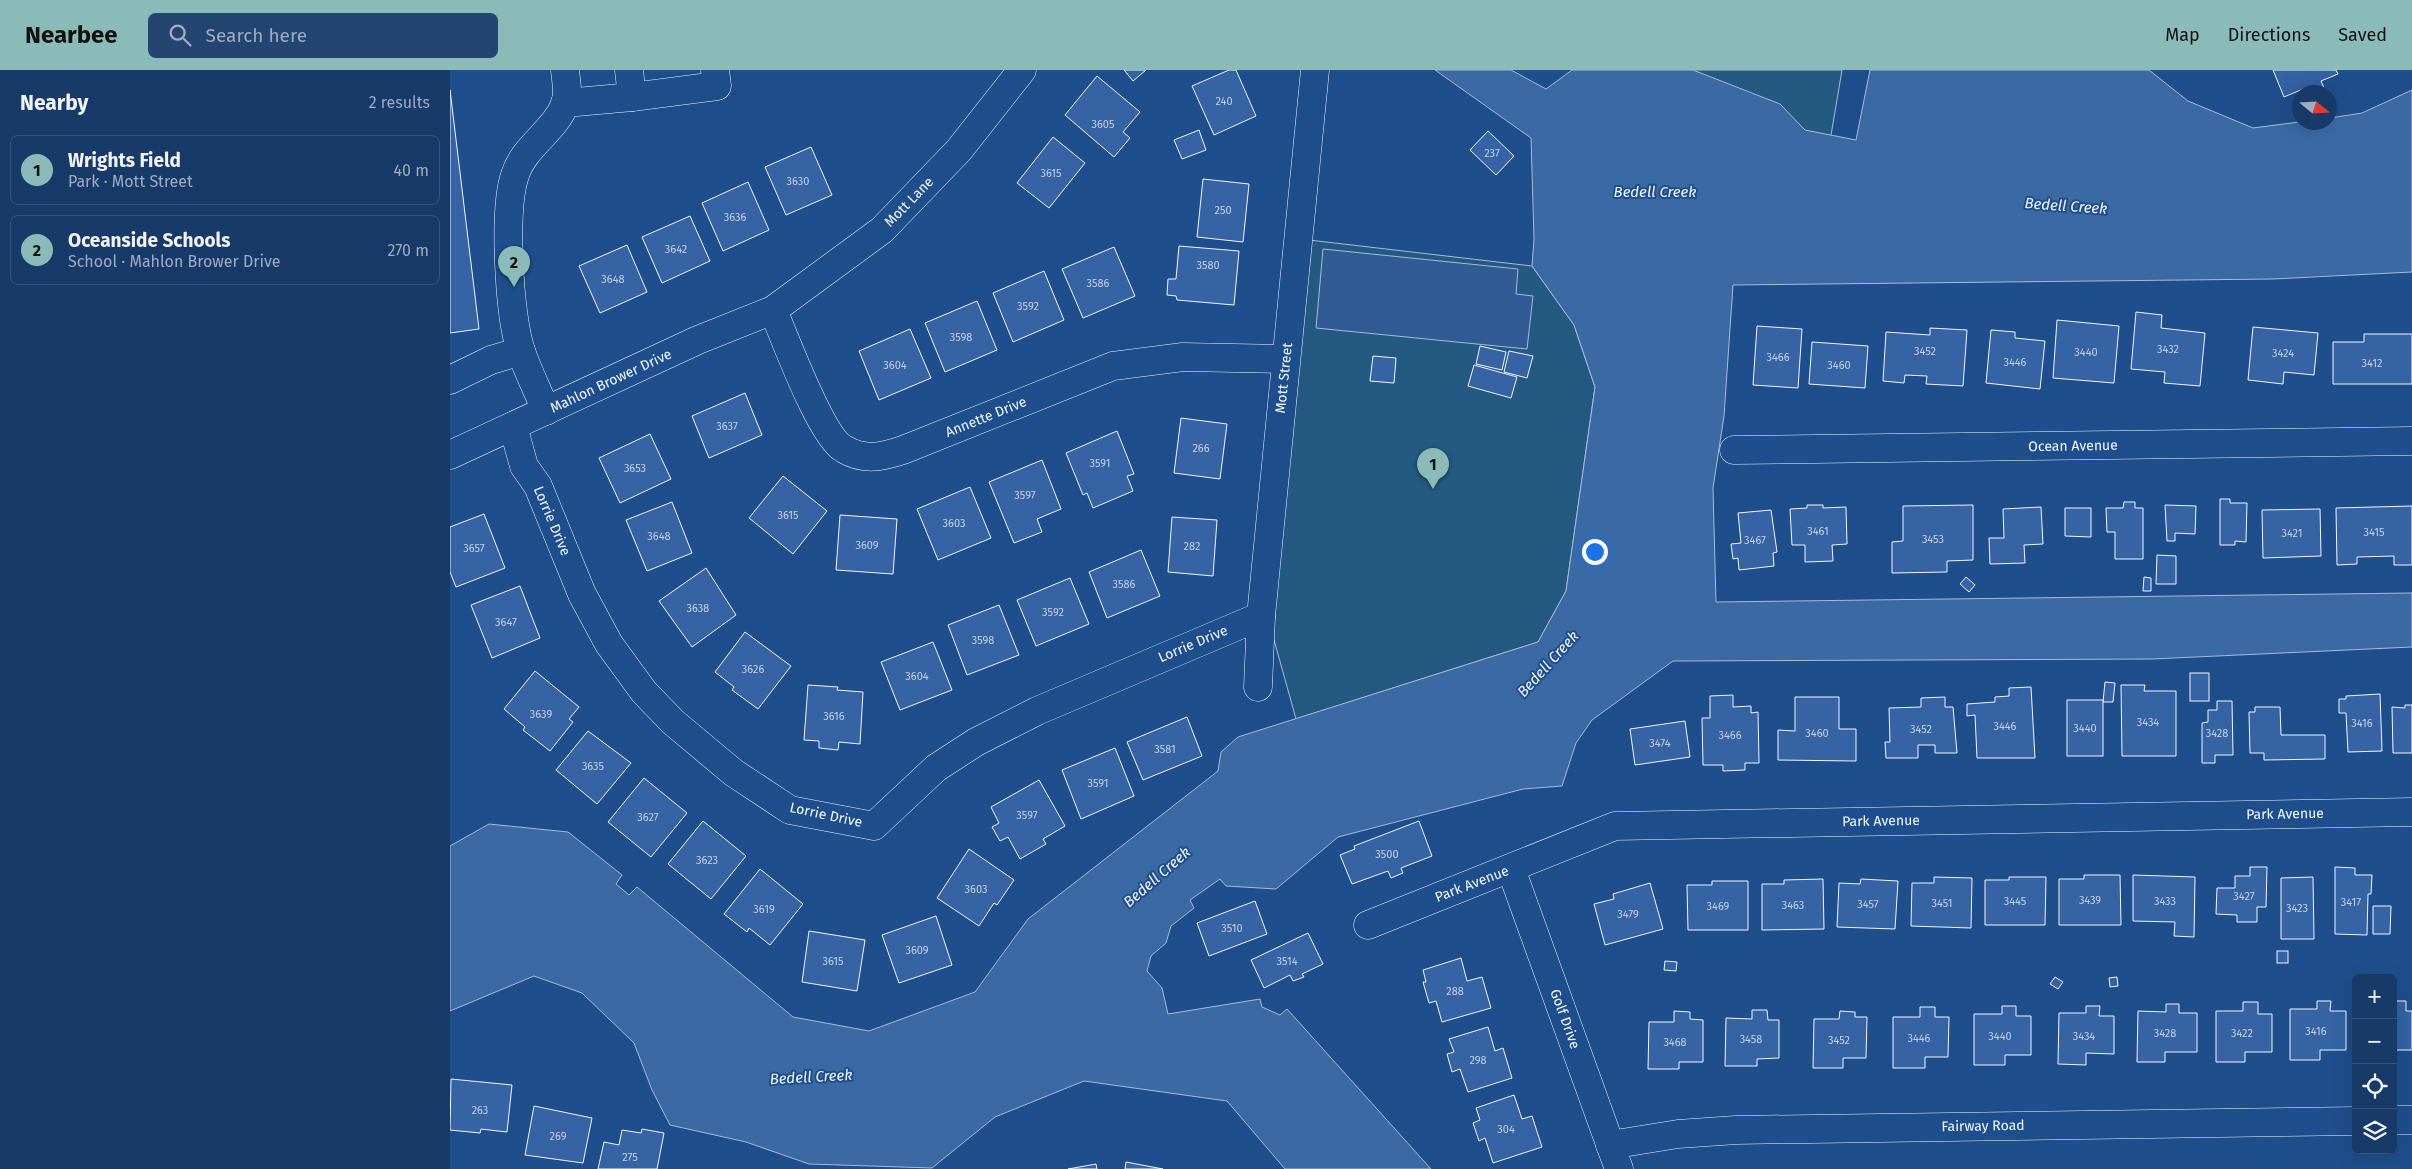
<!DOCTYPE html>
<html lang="en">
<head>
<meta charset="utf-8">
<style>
	body { margin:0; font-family:"Fira Sans",sans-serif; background:#244571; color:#f1f3f6 }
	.controls { position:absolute; right:15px; bottom:15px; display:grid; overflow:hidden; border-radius:8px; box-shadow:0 5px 20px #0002 }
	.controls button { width:45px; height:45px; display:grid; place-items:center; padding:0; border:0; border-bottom:1px solid #36547d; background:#173a69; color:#f1f3f6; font:25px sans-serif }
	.compass { position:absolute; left:1842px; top:15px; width:45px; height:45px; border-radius:50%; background:#173a69; box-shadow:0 5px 20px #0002; rotate:108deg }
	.you { position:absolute; left:1144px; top:481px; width:18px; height:18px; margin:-12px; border:4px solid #fff; border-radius:50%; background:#1a73e8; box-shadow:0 0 0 8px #1a73e833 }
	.badge { display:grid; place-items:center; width:32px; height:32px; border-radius:50%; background:#8bbbb9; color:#111; font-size:16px; font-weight:700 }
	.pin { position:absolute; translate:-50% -41px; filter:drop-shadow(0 1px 2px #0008) }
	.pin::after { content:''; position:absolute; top:26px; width:18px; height:15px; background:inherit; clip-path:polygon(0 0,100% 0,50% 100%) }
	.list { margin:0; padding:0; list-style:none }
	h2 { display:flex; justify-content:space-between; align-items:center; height:65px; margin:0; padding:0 20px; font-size:21px }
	h2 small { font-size:16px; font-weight:400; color:#9eadc0 }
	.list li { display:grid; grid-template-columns:32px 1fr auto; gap:15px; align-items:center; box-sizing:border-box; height:70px; margin:0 10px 10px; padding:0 10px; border:1px solid #36547d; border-radius:8px }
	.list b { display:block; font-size:19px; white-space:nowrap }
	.list p { margin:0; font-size:16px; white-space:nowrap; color:#9eadc0 }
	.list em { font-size:16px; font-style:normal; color:#9eadc0 }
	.icon { flex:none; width:28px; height:28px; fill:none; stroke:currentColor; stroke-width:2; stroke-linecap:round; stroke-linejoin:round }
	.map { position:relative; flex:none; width:1962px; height:1099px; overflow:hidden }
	header { display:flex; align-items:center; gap:30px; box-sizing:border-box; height:70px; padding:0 25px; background:#8bbbb9; color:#111 }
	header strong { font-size:24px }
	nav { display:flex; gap:28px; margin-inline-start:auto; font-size:18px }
	.search { width:350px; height:45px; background:#244571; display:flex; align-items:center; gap:12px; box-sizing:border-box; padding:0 18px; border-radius:8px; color:#9eadc0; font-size:19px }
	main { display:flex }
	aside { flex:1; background:#173a69 }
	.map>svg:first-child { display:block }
	.green { fill:#245a82; stroke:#a8bbd7 }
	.parking { fill:#305b95; stroke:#a8bbd7 }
	.water { fill:#3b69a3; stroke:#a8bbd7 }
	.building { fill:#3563a3; stroke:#f2f6ff }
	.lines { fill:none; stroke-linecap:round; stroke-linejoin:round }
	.minor-casing { stroke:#f2f6ff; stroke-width:29 }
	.minor { stroke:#1f4e8c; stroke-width:28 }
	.labels { text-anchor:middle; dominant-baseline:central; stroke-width:4; stroke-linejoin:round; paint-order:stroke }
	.number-label { font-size:11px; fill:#c3d1e8 }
	.street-label { font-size:14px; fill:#f2f6ff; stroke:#1f4e8c }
	.water-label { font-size:15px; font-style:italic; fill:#f2f6ff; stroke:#1f4e8c }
</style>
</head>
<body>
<header>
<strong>Nearbee</strong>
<div class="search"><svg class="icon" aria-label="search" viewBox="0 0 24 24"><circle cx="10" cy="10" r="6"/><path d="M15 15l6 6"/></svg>Search here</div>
<nav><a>Map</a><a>Directions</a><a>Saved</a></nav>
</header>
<main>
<aside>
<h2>Nearby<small>2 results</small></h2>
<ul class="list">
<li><span class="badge">1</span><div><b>Wrights Field</b><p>Park · Mott Street</p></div><em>40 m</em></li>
<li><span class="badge">2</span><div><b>Oceanside Schools</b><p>School · Mahlon Brower Drive</p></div><em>270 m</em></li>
</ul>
</aside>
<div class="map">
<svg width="1962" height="1099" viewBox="0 0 1962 1099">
	<rect width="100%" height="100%" fill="#1f4e8c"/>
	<g class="green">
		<polygon points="1240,0 1392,0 1379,77"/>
		<polygon points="859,170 1082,196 1124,255 1145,317 1116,521 1088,572 846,649 821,559"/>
	</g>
	<polygon class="parking" points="873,179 1068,199 1066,224 1083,226 1077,279 866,258"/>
	<polygon class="water" points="985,0 1061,0 1096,19 1122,0 1243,0 1330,34 1355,60 1406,70 1420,0 1699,0 1738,31 1803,58 1849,52 1880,52 1880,48 1912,43 1962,20 1962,202 1823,209 1283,215 1274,346 1263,418 1266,532 1962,523 1962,577 1702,589 1223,591 1142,650 1126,673 1112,716 1073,719 888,767 826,819 776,816 770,809 740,830 744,838 721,856 716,873 701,886 697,901 712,918 718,944 810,929 812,937 830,945 837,939 981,1099 835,1099 777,1031 634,1011 545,1047 482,1098 359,1094 296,1072 220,1055 202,1020 184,973 132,923 84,906 0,941 0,776 39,754 118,762 172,805 166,814 179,825 187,817 343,947 419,961 525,922 578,849 768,701 771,682 788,667 1088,572 1116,521 1145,317 1124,255 1082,196 1084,169 1081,68"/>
	<g class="building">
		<polygon points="674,0 696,0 683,11"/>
		<polygon points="779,0 786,0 806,46 764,65 742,16"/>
		<polygon points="1823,0 1886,0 1888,4 1871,11 1875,20 1855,22 1853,19 1834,27"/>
		<polygon points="647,6 690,42 673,62 680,68 664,87 615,45"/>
		<polygon points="0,20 29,259 0,263"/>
		<polygon points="749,60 756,80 732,89 724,70"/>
		<polygon points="1038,61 1064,86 1046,105 1020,80"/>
		<polygon points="603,67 635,93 599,138 567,113"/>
		<polygon points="361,77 382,125 336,145 315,97"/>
		<polygon points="753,109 799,114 793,172 747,167"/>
		<polygon points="298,112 319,160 273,181 252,133"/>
		<polygon points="240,146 260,191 212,213 192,167"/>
		<polygon points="177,175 197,222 150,243 129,196"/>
		<polygon points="729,176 789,181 784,235 727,230 726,226 717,225 718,209 726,209"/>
		<polygon points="664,177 685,226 633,248 612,199"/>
		<polygon points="594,201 614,250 563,272 543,223"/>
		<polygon points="527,231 547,280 495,302 475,253"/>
		<polygon points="1686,242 1712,245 1711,258 1755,263 1750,316 1714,313 1715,302 1681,299"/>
		<polygon points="1607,250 1669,256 1664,313 1603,308"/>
		<polygon points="1307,256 1352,259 1348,318 1303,315"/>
		<polygon points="1803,257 1868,263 1864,305 1834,302 1833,314 1798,310"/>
		<polygon points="1480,258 1517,260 1513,316 1476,314 1477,306 1455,305 1454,313 1433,311 1436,262 1480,265"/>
		<polygon points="460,259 481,308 429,330 409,281"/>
		<polygon points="1541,260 1565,262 1565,268 1595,271 1590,319 1536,313"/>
		<polygon points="1914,264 1962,264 1962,314 1883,314 1883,272 1914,272"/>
		<polygon points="1362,272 1418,276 1415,318 1359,314"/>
		<polygon points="1030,276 1056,282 1052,300 1026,294"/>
		<polygon points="1059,281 1083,286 1077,308 1054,302"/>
		<polygon points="923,286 946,288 944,313 920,311"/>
		<polygon points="1024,295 1067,307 1061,328 1018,316"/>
		<polygon points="295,323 312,365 259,388 242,346"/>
		<polygon points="731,348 777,354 770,409 724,403"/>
		<polygon points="667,361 684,404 677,406 683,421 643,438 637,423 633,425 616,383"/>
		<polygon points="200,364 221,409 170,433 149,388"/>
		<polygon points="592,390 611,439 587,449 592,462 564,473 539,412"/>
		<polygon points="333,406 377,441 343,484 299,448"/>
		<polygon points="520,417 541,468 488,490 467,439"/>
		<polygon points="1770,429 1780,429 1780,433 1797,433 1796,472 1785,471 1785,475 1770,475"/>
		<polygon points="222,432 242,483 197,501 176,450"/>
		<polygon points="1674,432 1685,432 1685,438 1693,438 1693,489 1665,489 1665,462 1657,462 1656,438 1673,438"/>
		<polygon points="1357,435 1373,435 1373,438 1396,437 1397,474 1382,475 1383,491 1355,492 1355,475 1342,475 1340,439 1357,438"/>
		<polygon points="1523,435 1523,490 1497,491 1497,502 1442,503 1442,472 1453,471 1453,436"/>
		<polygon points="1715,435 1746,436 1745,464 1725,463 1725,471 1717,471"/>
		<polygon points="1962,436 1962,495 1944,495 1944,486 1907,487 1907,494 1887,495 1886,438"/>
		<polygon points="1591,437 1593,474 1574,475 1575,493 1540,494 1539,468 1554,468 1553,439"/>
		<polygon points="1615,438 1641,438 1641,467 1615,466"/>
		<polygon points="1870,439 1871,486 1813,488 1812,440"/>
		<polygon points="1321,440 1327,482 1323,483 1324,496 1289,500 1288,488 1283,489 1281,474 1291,473 1288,443"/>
		<polygon points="34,444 55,498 6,517 0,502 0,457"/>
		<polygon points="390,445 447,449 443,504 386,500"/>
		<polygon points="722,447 767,450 763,506 718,502"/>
		<polygon points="691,480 710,526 657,548 639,502"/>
		<polygon points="1707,485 1726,486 1726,514 1706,514"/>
		<polygon points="256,498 286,545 242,577 209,531"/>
		<polygon points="1516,507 1525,515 1519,522 1510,514"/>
		<polygon points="1694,507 1701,508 1701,521 1693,521"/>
		<polygon points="620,508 639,554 586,576 567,530"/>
		<polygon points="70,516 90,568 42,588 21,535"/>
		<polygon points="549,535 569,585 517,605 498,555"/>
		<polygon points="295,562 341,596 308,639 282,620 284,617 265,602"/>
		<polygon points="483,572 502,620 450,640 431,592"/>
		<polygon points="85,601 129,637 119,649 123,652 100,681 73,660 75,657 54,639"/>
		<rect x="1740" y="603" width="19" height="28"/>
		<polygon points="1655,612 1665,613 1663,632 1653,632"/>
		<polygon points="358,615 388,617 387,620 413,622 410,674 389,672 388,680 369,678 369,671 354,670"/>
		<polygon points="1671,615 1695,615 1694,621 1726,621 1726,686 1672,686"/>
		<polygon points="1581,617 1585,688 1527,688 1525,645 1517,646 1517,634 1545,632 1545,627 1559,626 1559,618"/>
		<polygon points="1930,624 1932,681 1898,682 1896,643 1889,643 1889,629 1896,629 1896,626"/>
		<polygon points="1283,625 1283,637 1301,636 1301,643 1308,642 1309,693 1295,693 1295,700 1273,701 1273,695 1253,695 1252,648 1260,648 1260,626"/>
		<polygon points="1345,627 1389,627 1389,659 1406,659 1406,691 1328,690 1328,660 1345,661"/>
		<polygon points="1495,627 1495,637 1503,637 1507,683 1485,683 1485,675 1468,675 1468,688 1436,688 1435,672 1440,672 1439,638 1471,637 1471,628"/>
		<rect x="1617" y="630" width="36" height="56"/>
		<polygon points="1767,631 1782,631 1783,685 1765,685 1765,693 1752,693 1752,653 1758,652 1758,640 1767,640"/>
		<polygon points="1955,635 1962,635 1962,683 1943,683 1942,637 1955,638"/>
		<polygon points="1805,637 1830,637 1831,665 1875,665 1875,689 1814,690 1814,683 1800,683 1799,642 1805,642"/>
		<polygon points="737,647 752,686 693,710 677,672"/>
		<polygon points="1235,651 1240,687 1185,695 1180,659"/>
		<polygon points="138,661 181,693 147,734 106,700"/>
		<polygon points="665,678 684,726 631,749 612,700"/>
		<polygon points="194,708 237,743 201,787 158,752"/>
		<polygon points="589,710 615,756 593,769 596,774 570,789 558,767 550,771 542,757 549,753 541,737"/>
		<polygon points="253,751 296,786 261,829 218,794"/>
		<polygon points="969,751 982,786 951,798 953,803 941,808 938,801 902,814 890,785 905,779 904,776"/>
		<polygon points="519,779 564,810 547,835 544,833 529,856 487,828"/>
		<polygon points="1800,797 1817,797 1816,837 1807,837 1807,852 1787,852 1787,845 1766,844 1767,818 1785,818 1785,806 1800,806"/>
		<polygon points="1885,797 1905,798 1905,805 1922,805 1921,824 1918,824 1917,865 1885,864"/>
		<polygon points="310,799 353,834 320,875 299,858 297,862 274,844"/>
		<polygon points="1634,805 1670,805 1671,855 1609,855 1609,809 1634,809"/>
		<polygon points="1683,805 1745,807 1744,867 1724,866 1725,852 1683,851"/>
		<polygon points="1484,807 1522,808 1521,858 1461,856 1462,813 1484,813"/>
		<polygon points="1559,807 1596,807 1595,855 1535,855 1535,810 1559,810"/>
		<polygon points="1863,807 1864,869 1831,869 1831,808"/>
		<polygon points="1373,809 1374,859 1312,860 1312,814 1334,814 1334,810"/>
		<polygon points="1411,809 1448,811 1445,859 1387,857 1389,813 1410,814"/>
		<polygon points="1262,811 1298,811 1298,860 1238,860 1237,815 1262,815"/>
		<polygon points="1200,813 1213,859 1155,875 1144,834 1164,829 1163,824"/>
		<polygon points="805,831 817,864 759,886 747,853"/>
		<polygon points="1923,836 1941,836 1940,864 1923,864"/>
		<polygon points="486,846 502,895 449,913 432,865"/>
		<polygon points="359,861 415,870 407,921 352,912"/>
		<polygon points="858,863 873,894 852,904 854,907 843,911 840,905 814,918 801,890"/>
		<rect x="1827" y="881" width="11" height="12"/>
		<polygon points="1011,888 1017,911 1032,907 1041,938 992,952 986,931 979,933 973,912 976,912 973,900"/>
		<polygon points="1215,891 1227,892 1226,901 1214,900"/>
		<polygon points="1605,907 1613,912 1608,919 1600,914"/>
		<polygon points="1667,907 1668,916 1660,917 1659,908"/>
		<polygon points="1867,931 1881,931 1880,941 1896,941 1896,980 1870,980 1870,990 1840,990 1840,939 1867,939"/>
		<polygon points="1943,931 1956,931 1956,941 1962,941 1962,980 1943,980"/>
		<polygon points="1793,932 1808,932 1808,944 1822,944 1822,982 1795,982 1795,992 1766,992 1766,941 1793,941"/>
		<polygon points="1716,934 1729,934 1729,943 1747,943 1747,982 1715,982 1715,992 1687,992 1688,941 1716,942"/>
		<polygon points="1552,936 1566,936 1566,946 1581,946 1581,985 1555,985 1555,995 1524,995 1524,944 1552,944"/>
		<polygon points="1636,936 1650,936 1649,946 1664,946 1664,984 1636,983 1636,995 1608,994 1609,943 1636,943"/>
		<polygon points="1470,937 1485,937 1485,947 1499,947 1498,987 1475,987 1475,998 1443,998 1443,947 1470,947"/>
		<polygon points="1302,940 1317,940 1318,950 1329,950 1329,988 1307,989 1307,996 1275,996 1276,948 1302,949"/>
		<polygon points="1224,941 1240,942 1240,949 1253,950 1253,992 1229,992 1229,999 1198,999 1199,952 1224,952"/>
		<polygon points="1390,941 1405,942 1405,947 1417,947 1416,988 1393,988 1393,998 1363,998 1364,949 1389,949"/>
		<polygon points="1038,957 1045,981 1053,978 1062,1008 1018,1022 1010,999 1002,1002 997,984 1004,982 999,969"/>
		<polygon points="1,1009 62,1015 57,1062 31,1059 30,1063 0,1060"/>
		<polygon points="1064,1025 1072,1049 1082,1046 1092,1077 1043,1093 1035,1068 1029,1071 1023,1053 1030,1050 1026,1038"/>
		<polygon points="84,1036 142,1048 133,1093 75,1085"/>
		<polygon points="192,1059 214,1063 207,1099 148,1099 154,1072 169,1075 172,1060 191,1063"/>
		<polygon points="676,1092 713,1099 675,1099"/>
		<polygon points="646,1094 647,1099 618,1099"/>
	</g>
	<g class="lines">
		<defs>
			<g id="minor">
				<polyline points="179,0 182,27 267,16 265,0"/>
				<polyline points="115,33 182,27"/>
				<path d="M323,240C335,268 371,367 394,379C414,391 432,387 453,380L663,296L733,287L835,289"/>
				<polyline points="0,310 41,290 71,281"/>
				<path d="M96,341C88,321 78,302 71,281C59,246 53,140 65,105C74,76 105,61 115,34C119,23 116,11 115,0"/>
				<polyline points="63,356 74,396 88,416 132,524 159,574 194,622 223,652 284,703 340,740 424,756 486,698 526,672 587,641 811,546"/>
				<polyline points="1284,380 1962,371"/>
				<polyline points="0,385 248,270 323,240 432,160 509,80 572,0"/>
				<polyline points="808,617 811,546 865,0"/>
				<polyline points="1061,799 1169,1099"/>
				<polyline points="918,855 1165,756 1962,742"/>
				<polyline points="1943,1050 1962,1050"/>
				<polyline points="1160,1075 1228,1064 1286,1060 1906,1051"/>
			</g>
		</defs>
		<use href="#minor" class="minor-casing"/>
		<use href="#minor" class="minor"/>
	</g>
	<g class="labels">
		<g class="number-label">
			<text x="774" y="31">240</text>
			<text x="653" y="54">3605</text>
			<text x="1042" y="83">237</text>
			<text x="601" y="103">3615</text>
			<text x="348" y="111">3630</text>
			<text x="773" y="140">250</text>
			<text x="285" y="147">3636</text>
			<text x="226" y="179">3642</text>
			<text x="758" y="195">3580</text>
			<text x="163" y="209">3648</text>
			<text x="648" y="213">3586</text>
			<text x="578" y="236">3592</text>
			<text x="511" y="267">3598</text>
			<text x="1718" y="279">3432</text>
			<text x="1475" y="281">3452</text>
			<text x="1636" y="282">3440</text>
			<text x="1833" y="283">3424</text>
			<text x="1328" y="287">3466</text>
			<text x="1565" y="292">3446</text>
			<text x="1922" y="293">3412</text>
			<text x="445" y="295">3604</text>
			<text x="1389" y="295">3460</text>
			<text x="277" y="356">3637</text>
			<text x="751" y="378">266</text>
			<text x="650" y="393">3591</text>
			<text x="185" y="398">3653</text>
			<text x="575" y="425">3597</text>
			<text x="338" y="445">3615</text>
			<text x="504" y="453">3603</text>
			<text x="1368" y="461">3461</text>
			<text x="1924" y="462">3415</text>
			<text x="1842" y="463">3421</text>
			<text x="209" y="466">3648</text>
			<text x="1483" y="469">3453</text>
			<text x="1305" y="470">3467</text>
			<text x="417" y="475">3609</text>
			<text x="742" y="476">282</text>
			<text x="24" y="478">3657</text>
			<text x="674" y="514">3586</text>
			<text x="248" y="538">3638</text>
			<text x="603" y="542">3592</text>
			<text x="56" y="552">3647</text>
			<text x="533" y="570">3598</text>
			<text x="303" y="599">3626</text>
			<text x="467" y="606">3604</text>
			<text x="91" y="644">3639</text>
			<text x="384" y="646">3616</text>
			<text x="1698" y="652">3434</text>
			<text x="1912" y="653">3416</text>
			<text x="1555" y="656">3446</text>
			<text x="1635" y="658">3440</text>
			<text x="1471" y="659">3452</text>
			<text x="1367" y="663">3460</text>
			<text x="1767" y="663">3428</text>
			<text x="1280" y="665">3466</text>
			<text x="1210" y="673">3474</text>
			<text x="715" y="679">3581</text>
			<text x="143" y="696">3635</text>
			<text x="648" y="713">3591</text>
			<text x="577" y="745">3597</text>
			<text x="198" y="747">3627</text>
			<text x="937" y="784">3500</text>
			<text x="257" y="790">3623</text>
			<text x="526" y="819">3603</text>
			<text x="1794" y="826">3427</text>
			<text x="1640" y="830">3439</text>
			<text x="1565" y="831">3445</text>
			<text x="1715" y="831">3433</text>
			<text x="1901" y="832">3417</text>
			<text x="1492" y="833">3451</text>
			<text x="1418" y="834">3457</text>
			<text x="1343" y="835">3463</text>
			<text x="1268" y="836">3469</text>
			<text x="1847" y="838">3423</text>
			<text x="314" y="839">3619</text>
			<text x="1178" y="844">3479</text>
			<text x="782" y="858">3510</text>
			<text x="467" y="880">3609</text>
			<text x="383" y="891">3615</text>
			<text x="837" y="891">3514</text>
			<text x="1005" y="921">288</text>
			<text x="1866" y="961">3416</text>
			<text x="1715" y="963">3428</text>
			<text x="1792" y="963">3422</text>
			<text x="1550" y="966">3440</text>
			<text x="1634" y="966">3434</text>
			<text x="1469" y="968">3446</text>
			<text x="1301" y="969">3458</text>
			<text x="1389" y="970">3452</text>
			<text x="1225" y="972">3468</text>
			<text x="1028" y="990">298</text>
			<text x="30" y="1040">263</text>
			<text x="1056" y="1059">304</text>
			<text x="108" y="1066">269</text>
			<text x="180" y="1087">275</text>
		</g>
		<g class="street-label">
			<text transform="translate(459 132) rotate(-46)">Mott Lane</text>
			<text transform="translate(834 308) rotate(-84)">Mott Street</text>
			<text transform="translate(161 311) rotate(-25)">Mahlon Brower Drive</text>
			<text transform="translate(536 347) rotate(-22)">Annette Drive</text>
			<text transform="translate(1623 376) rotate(-1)">Ocean Avenue</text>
			<text transform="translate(102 451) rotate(67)">Lorrie Drive</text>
			<text transform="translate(743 574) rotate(-23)">Lorrie Drive</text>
			<text transform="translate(1835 744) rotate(-1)">Park Avenue</text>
			<text transform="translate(376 745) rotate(12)">Lorrie Drive</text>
			<text transform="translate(1431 751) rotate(-1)">Park Avenue</text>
			<text transform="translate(1022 814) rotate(-21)">Park Avenue</text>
			<text transform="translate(1115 949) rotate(70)">Golf Drive</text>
			<text transform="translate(1533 1056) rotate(-1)">Fairway Road</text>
		</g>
		<g class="water-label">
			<text x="1205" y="122">Bedell Creek</text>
			<text transform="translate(1616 136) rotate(4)">Bedell Creek</text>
			<text transform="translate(1098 594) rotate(-48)">Bedell Creek</text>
			<text transform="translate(707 807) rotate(-41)">Bedell Creek</text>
			<text transform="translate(361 1007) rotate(-3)">Bedell Creek</text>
		</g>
	</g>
</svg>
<div class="controls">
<button>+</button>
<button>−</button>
<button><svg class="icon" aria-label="locate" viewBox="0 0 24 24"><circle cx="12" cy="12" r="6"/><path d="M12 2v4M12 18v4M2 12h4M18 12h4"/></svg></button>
<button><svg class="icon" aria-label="layers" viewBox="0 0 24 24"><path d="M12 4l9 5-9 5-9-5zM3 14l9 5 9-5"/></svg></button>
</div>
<svg class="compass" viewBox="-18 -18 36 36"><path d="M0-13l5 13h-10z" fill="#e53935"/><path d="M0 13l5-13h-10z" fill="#9eadc0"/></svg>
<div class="you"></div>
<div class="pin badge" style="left:983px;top:419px">1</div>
<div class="pin badge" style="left:64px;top:217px">2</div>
</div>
</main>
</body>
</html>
